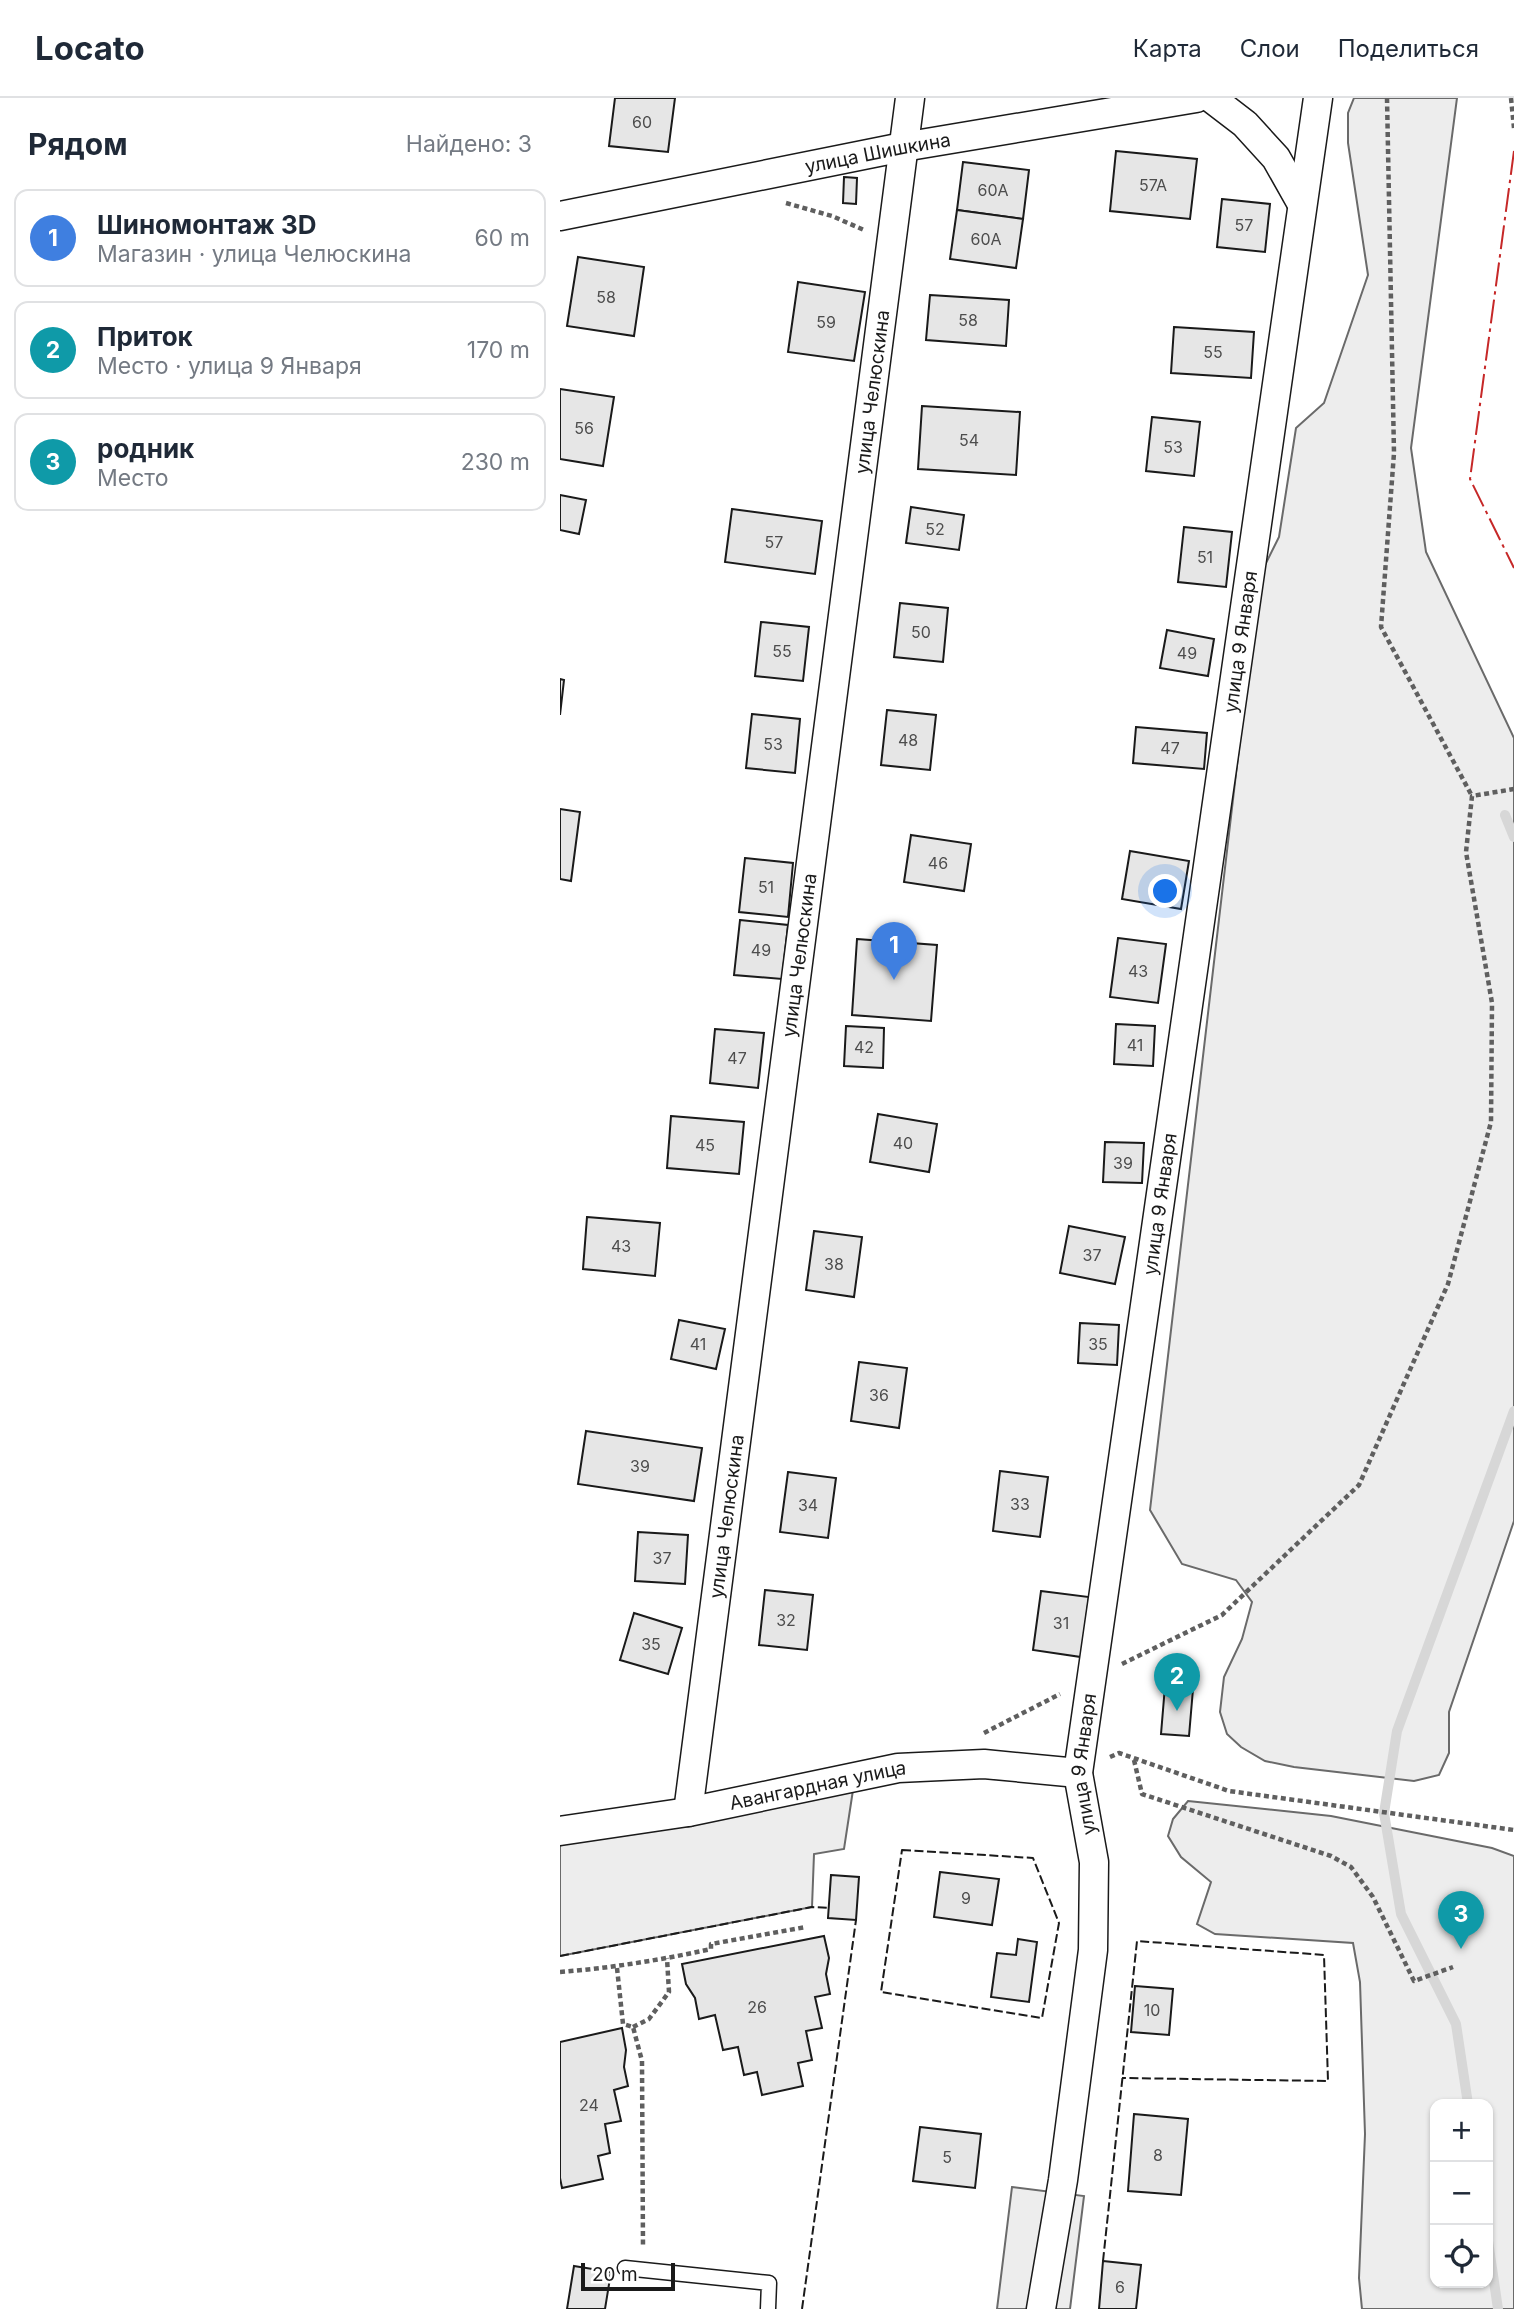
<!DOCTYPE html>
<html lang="ru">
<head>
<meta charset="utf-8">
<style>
	body { margin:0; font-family:Inter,sans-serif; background:#f6f6f7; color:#1f2937 }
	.controls { position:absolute; right:21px; bottom:21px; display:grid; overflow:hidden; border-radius:14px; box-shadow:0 2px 5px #0004 }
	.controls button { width:63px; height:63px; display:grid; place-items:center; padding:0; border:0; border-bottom:2px solid #e0e1e3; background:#fff; color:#1f2937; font:35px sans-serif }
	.scale { position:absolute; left:21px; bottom:18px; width:94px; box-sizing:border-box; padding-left:7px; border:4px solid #1a1a1a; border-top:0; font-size:19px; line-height:24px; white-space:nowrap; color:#1a1a1a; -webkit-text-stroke:5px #fff; paint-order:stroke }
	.you { position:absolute; left:606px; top:794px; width:24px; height:24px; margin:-18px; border:5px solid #fff; border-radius:50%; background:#1a73e8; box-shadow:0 0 0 10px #1a73e833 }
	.badge { display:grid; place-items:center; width:46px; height:46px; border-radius:50%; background:#c62828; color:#fff; font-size:23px; font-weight:700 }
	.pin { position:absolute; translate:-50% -58px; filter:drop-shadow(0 2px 4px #0008) }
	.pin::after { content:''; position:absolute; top:37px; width:24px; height:21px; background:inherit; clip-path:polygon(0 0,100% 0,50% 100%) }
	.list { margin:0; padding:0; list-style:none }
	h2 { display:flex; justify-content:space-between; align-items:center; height:91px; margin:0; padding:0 28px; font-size:30px }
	h2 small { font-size:23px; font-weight:400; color:#747a83 }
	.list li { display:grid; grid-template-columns:46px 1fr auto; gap:21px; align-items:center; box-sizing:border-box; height:98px; margin:0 14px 14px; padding:0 14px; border:2px solid #e0e1e3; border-radius:14px }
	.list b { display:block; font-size:26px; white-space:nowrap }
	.list p { margin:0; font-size:23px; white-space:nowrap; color:#747a83 }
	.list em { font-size:23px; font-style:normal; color:#747a83 }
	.icon { flex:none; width:38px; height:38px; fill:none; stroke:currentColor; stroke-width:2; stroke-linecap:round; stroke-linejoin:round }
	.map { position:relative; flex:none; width:954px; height:2211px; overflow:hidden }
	header { display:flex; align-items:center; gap:42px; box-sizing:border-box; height:98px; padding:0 35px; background:#fff; border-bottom:2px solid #e0e1e3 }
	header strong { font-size:33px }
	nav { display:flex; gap:38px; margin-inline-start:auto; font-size:24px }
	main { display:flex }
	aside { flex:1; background:#fff }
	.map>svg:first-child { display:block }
	.built { fill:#ededed; stroke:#6a6a6a; stroke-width:2; fill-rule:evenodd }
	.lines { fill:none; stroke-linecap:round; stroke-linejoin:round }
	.stream { stroke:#d7d7d7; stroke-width:10 }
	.building { fill:#e6e6e6; stroke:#1a1a1a; stroke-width:2 }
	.service-casing { stroke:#1a1a1a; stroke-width:17 }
	.minor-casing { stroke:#1a1a1a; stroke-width:31 }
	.path { stroke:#5f5f5f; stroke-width:4.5; stroke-dasharray:5 3.5; stroke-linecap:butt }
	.service { stroke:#fff; stroke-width:14 }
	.minor { stroke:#fff; stroke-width:28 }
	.fence { stroke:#1a1a1a; stroke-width:2; stroke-dasharray:9 3.5; stroke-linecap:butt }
	.power { stroke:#c62828; stroke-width:2; stroke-dasharray:24 5 3.5 5; stroke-linecap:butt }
	.labels { text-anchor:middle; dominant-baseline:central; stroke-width:5; stroke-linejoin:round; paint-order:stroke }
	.number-label { font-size:16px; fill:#4d4d4d }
	.street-label { font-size:19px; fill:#1a1a1a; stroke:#fff }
</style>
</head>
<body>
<header>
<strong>Locato</strong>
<nav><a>Карта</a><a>Слои</a><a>Поделиться</a></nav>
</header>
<main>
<aside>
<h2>Рядом<small>Найдено: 3</small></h2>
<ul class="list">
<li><span class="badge" style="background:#3f7fe0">1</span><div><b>Шиномонтаж 3D</b><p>Магазин · улица Челюскина</p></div><em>60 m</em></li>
<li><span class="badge" style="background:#0f9aa8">2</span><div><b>Приток</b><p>Место · улица 9 Января</p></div><em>170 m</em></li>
<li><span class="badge" style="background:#0f9aa8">3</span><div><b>родник</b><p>Место</p></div><em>230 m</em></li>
</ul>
</aside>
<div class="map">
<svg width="954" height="2211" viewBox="0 0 954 2211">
	<rect width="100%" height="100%" fill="#fff"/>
	<g class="built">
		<polygon points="794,0 897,0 851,350 866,454 954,640 954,1423 889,1614 889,1655 879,1677 854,1683 734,1669 705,1663 681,1649 667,1636 660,1614 664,1579 682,1541 692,1504 676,1482 622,1466 590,1412 695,513 705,467 719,439 736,330 764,305 808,177 788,45 788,15"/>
		<polygon points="293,1692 284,1751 254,1756 252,1809 0,1858 0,1744"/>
		<path d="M628,1703L771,1718L932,1750L954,1758V2211H802L799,2180L805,2036L800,1884L793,1845L655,1836L637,1826L651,1784L621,1759L608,1738L613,1721ZM875,2006H928V2185H875Z"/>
		<polygon points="452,2089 524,2098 510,2211 437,2211"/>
	</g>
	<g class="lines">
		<g class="stream">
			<polyline points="945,717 954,739"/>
			<polyline points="908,2006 896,1926 841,1816 824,1715 837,1633 954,1313"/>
			<polyline points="928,2143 938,2211"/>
		</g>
	</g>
	<g class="building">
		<polygon points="55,0 115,0 108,54 49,48"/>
		<polygon points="556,53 637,61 630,121 550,113"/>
		<polygon points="403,64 469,72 463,121 397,112"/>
		<polygon points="284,79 297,80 296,106 283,105"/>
		<polygon points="662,101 710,106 705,154 657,149"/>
		<polygon points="397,112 463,121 456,170 390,161"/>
		<polygon points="18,159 84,169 74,238 7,228"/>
		<polygon points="238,184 305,194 294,263 228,254"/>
		<polygon points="370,197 449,202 446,248 366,242"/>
		<polygon points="614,229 694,234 691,280 611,275"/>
		<polygon points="0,291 54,299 43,368 0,361"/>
		<polygon points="362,308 460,314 456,377 358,371"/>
		<polygon points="592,319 640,324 634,378 586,373"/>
		<polygon points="0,397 26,402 19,436 0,432"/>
		<polygon points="351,409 404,417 399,452 346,445"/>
		<polygon points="172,411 262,423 255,476 165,464"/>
		<polygon points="624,429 672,434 666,489 618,484"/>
		<polygon points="340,505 388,510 383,564 334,559"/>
		<polygon points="201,524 249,529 243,583 195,578"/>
		<polygon points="607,532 654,541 648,578 600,570"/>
		<polygon points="0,581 4,582 0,617"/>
		<polygon points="327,612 376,617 370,672 321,667"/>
		<polygon points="192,616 240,621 235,675 186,670"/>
		<polygon points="576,629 647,635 644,671 573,665"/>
		<polygon points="0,711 20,714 11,783 0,781"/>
		<polygon points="351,737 411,746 404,793 344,784"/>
		<polygon points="570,753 629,763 621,811 562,801"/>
		<polygon points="185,760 233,765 228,819 179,814"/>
		<polygon points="180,822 228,827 222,881 174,877"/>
		<polygon points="558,840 606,846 598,905 550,899"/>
		<polygon points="297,841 377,847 371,923 292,917"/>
		<polygon points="556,926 595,928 593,968 554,966"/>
		<polygon points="286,928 324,930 323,970 284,968"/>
		<polygon points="155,931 204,935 198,990 150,985"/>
		<polygon points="318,1016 377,1026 369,1074 310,1064"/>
		<polygon points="111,1018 184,1024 179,1076 107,1070"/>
		<polygon points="545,1044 584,1045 582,1085 543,1084"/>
		<polygon points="27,1119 100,1125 95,1178 23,1171"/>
		<polygon points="509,1128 565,1139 555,1186 500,1175"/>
		<polygon points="254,1133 302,1139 294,1199 246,1192"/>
		<polygon points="119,1222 165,1231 156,1271 111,1261"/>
		<polygon points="520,1225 559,1227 557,1267 518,1265"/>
		<polygon points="299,1264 347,1270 339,1330 291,1323"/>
		<polygon points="26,1333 142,1350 134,1403 18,1386"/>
		<polygon points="440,1373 488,1379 480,1439 433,1433"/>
		<polygon points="228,1374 276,1380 268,1440 220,1434"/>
		<polygon points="78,1434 128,1437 125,1486 75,1483"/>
		<polygon points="205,1492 253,1497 247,1552 199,1547"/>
		<polygon points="481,1493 529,1499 521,1559 473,1552"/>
		<polygon points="74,1515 122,1530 108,1576 60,1562"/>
		<polygon points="605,1588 633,1591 629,1638 601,1636"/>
		<polygon points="380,1774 439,1781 432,1827 374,1819"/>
		<polygon points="271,1777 299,1779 296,1822 268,1820"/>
		<polygon points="264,1838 269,1860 266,1876 270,1896 255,1899 262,1930 246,1933 252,1962 238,1965 243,1988 202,1997 197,1974 184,1977 178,1949 163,1952 155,1917 139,1921 135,1900 126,1886 122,1866"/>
		<polygon points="458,1841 477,1844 469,1904 431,1899 437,1855 456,1857"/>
		<polygon points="575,1888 613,1891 609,1937 571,1934"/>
		<polygon points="62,1930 66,1952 64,1969 68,1988 54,1992 61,2023 45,2026 50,2055 38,2058 43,2081 2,2090 0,2080 0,1944"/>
		<polygon points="574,2016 628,2021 621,2097 568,2093"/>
		<polygon points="360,2029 421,2036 415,2090 353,2083"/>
		<polygon points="543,2163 581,2167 576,2211 539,2211"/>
		<polygon points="14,2168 51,2174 45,2211 7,2211"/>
	</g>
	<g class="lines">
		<defs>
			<polyline id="service" points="65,2170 209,2185 208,2211"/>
			<g id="minor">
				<polyline points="651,0 685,26 716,60 742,106"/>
				<path id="s1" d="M0,118L343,49L636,0"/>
				<path id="s2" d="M128,1714L350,0"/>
				<path id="s3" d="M0,1733L128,1714L338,1670L424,1666L518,1675"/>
				<path id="s4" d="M481,2211L503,2082L533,1852L534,1764L518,1675L758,0"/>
			</g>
		</defs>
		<use href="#service" class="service-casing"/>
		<use href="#minor" class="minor-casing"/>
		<g class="path">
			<polyline points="827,0 834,355 821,529 912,698"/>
			<polyline points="951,0 954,30"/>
			<polyline points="226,105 272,118 304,132"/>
			<polyline points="562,1566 662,1517 799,1387 888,1186 931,1024 932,905 906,754 912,698 954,691"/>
			<polyline points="424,1635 500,1596"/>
			<polyline points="550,1659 559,1655 669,1693 954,1732"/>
			<polyline points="574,1662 582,1696 771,1758 791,1769 813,1799 854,1883 893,1869"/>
			<polyline points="57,1870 63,1926 73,1929 82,1963 83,2149"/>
			<path d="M0,1874C51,1870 101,1862 151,1851V1846L246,1829"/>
			<polyline points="73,1929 89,1921 109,1894 107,1860"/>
		</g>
		<use href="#service" class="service"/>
		<use href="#minor" class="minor"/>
		<g class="fence">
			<polygon points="342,1752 473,1760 499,1825 482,1920 321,1894"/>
			<polyline points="0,1858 252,1809 269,1810"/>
			<polyline points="543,2163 577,1843 764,1857 768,1983 562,1980"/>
			<polyline points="242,2211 296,1822"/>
		</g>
		<polyline class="power" points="954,53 910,381 954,470"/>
	</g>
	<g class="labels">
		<g class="number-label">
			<text x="82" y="24">60</text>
			<text x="593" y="87">57А</text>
			<text x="433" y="92">60А</text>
			<text x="684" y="127">57</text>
			<text x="426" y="141">60А</text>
			<text x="46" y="199">58</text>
			<text x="408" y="222">58</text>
			<text x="266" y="224">59</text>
			<text x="653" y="254">55</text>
			<text x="24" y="330">56</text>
			<text x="409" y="342">54</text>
			<text x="613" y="349">53</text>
			<text x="375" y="431">52</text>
			<text x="214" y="444">57</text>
			<text x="645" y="459">51</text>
			<text x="361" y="534">50</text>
			<text x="222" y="553">55</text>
			<text x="627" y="555">49</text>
			<text x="348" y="642">48</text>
			<text x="213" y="646">53</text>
			<text x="610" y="650">47</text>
			<text x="378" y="765">46</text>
			<text x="206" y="789">51</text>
			<text x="201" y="852">49</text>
			<text x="578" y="873">43</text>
			<text x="575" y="947">41</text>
			<text x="304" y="949">42</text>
			<text x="177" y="960">47</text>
			<text x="343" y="1045">40</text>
			<text x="145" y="1047">45</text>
			<text x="563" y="1065">39</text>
			<text x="61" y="1148">43</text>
			<text x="532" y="1157">37</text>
			<text x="274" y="1166">38</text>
			<text x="138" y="1246">41</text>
			<text x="538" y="1246">35</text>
			<text x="319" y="1297">36</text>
			<text x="80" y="1368">39</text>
			<text x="460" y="1406">33</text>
			<text x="248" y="1407">34</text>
			<text x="102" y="1460">37</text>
			<text x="226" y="1522">32</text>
			<text x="501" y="1525">31</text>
			<text x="91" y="1546">35</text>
			<text x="406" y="1800">9</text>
			<text x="197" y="1909">26</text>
			<text x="592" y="1912">10</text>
			<text x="29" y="2007">24</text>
			<text x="598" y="2057">8</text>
			<text x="387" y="2059">5</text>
			<text x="560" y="2189">6</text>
		</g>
		<g class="street-label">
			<text stroke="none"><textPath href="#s1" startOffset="324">улица Шишкина</textPath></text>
			<text stroke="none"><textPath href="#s2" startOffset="1432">улица Челюскина</textPath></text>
			<text stroke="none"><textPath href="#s4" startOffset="1684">улица 9 Января</textPath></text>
			<text stroke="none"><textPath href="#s2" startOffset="864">улица Челюскина</textPath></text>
			<text stroke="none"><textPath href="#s4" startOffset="1116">улица 9 Января</textPath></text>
			<text stroke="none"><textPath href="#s2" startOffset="298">улица Челюскина</textPath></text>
			<text stroke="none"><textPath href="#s4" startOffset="550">улица 9 Января</textPath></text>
			<text stroke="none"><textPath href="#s3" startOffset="262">Авангардная улица</textPath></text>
		</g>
	</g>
</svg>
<div class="controls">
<button>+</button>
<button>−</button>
<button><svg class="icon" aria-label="locate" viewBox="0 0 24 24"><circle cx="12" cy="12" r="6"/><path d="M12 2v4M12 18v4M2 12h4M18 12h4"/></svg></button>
</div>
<div class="scale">20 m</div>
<div class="you"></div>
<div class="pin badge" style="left:334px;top:882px;background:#3f7fe0">1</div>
<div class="pin badge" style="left:617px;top:1613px;background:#0f9aa8">2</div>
<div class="pin badge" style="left:901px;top:1851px;background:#0f9aa8">3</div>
</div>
</main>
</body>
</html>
